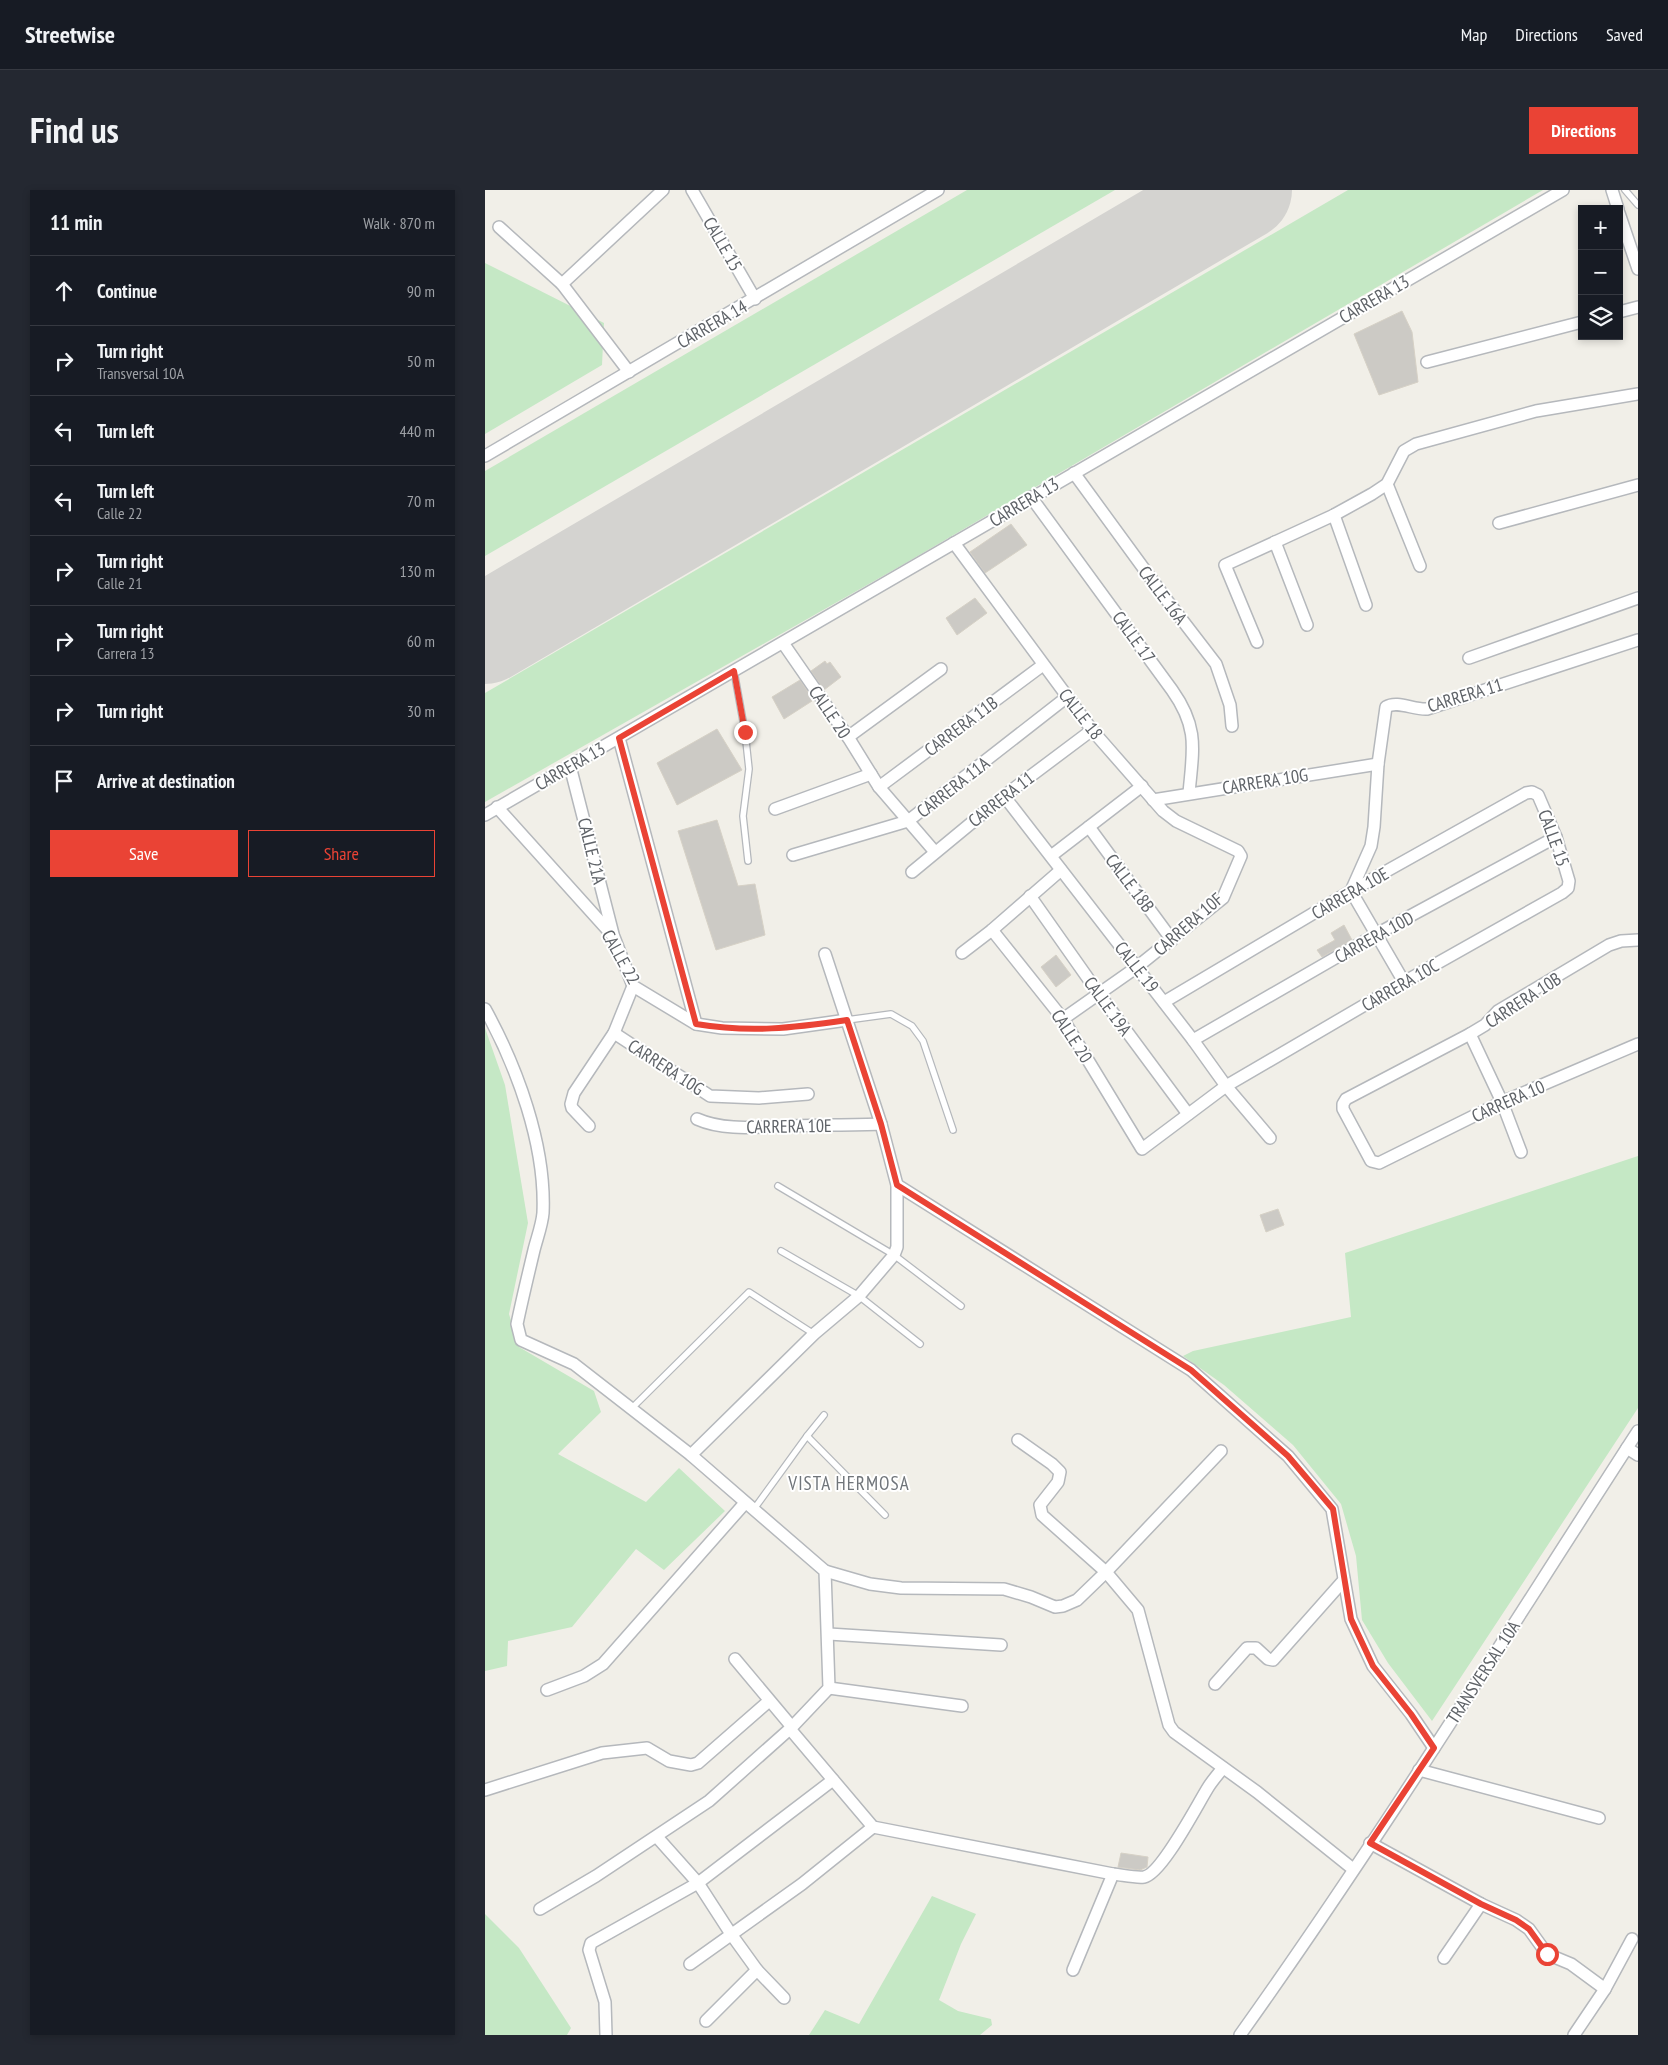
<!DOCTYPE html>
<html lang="en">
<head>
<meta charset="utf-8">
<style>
	body { margin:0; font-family:"PT Sans Narrow",sans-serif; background:#242831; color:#f1f3f6 }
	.controls { position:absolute; right:15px; top:15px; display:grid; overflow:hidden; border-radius:0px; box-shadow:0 2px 8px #0003 }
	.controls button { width:45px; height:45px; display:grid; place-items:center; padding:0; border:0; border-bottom:1px solid #363941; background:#171b24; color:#f1f3f6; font:25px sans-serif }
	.stop { position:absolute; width:15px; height:15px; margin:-11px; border:4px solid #ea4335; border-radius:50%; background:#fff }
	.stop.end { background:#ea4335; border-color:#fff; box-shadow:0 1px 5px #0008 }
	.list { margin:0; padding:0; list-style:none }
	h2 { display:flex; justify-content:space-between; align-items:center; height:65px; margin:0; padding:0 20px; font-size:21px }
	h2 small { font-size:16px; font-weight:400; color:#9ea1a6 }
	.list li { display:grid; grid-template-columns:32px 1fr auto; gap:15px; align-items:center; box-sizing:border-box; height:70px; padding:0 20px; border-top:1px solid #363941 }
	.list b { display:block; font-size:19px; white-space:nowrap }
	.list p { margin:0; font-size:16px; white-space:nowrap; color:#9ea1a6 }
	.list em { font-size:16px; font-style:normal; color:#9ea1a6 }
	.actions { display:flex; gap:10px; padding:15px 20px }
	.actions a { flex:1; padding:11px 0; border:1px solid #ea4335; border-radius:0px; text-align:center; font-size:18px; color:#ea4335 }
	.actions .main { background:#ea4335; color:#fff }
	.icon { flex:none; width:28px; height:28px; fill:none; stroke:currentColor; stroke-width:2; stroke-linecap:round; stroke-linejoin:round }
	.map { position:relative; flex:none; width:1153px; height:1845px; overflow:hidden; border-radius:0px }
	header { display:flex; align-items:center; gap:30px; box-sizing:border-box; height:70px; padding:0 25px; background:#171b24; border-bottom:1px solid #363941 }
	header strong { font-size:24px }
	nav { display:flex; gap:28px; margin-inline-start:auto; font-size:18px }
	.intro { display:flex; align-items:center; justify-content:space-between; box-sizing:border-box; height:120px; padding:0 30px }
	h1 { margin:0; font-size:35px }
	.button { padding:12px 22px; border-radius:0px; background:#ea4335; color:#fff; font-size:18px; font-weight:700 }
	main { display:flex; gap:30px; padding:0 30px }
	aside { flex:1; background:#171b24; border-radius:0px; box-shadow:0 2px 8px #0003 }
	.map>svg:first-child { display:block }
	.green { fill:#c5e8c5 }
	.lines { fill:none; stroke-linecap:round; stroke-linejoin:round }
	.runway { stroke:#d4d3d0; stroke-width:100 }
	.building { fill:#cccac5; stroke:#d6d1c6 }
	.service-casing { stroke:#b5b8bc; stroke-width:8 }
	.minor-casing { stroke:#b5b8bc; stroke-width:14 }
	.service { stroke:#fff; stroke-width:5.5 }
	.minor { stroke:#fff; stroke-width:11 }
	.route { stroke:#ea4335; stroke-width:6 }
	.labels { text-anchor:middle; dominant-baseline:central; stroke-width:4; stroke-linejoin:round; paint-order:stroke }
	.street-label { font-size:18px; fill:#5f6368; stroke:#fff }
	.neighbourhood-label { font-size:19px; letter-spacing:1px; fill:#70757a; stroke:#fff }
</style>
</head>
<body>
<header>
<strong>Streetwise</strong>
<nav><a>Map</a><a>Directions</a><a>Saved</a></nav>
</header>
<div class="intro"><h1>Find us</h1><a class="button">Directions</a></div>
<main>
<aside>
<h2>11 min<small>Walk · 870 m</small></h2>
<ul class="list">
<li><svg class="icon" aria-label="ahead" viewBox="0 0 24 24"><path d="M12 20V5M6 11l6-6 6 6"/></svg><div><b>Continue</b></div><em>90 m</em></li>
<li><svg class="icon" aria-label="right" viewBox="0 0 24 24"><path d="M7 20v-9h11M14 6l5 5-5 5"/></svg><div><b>Turn right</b><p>Transversal 10A</p></div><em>50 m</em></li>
<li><svg class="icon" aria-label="left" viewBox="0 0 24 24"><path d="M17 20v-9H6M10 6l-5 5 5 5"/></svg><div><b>Turn left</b></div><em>440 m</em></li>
<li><svg class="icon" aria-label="left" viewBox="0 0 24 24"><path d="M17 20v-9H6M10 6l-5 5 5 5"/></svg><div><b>Turn left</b><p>Calle 22</p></div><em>70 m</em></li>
<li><svg class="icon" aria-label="right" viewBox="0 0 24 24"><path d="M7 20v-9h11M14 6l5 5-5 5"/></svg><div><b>Turn right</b><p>Calle 21</p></div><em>130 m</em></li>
<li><svg class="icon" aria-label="right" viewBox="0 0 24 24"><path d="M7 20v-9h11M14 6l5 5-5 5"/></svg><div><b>Turn right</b><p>Carrera 13</p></div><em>60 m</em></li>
<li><svg class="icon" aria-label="right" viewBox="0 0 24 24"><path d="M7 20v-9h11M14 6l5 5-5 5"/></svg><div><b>Turn right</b></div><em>30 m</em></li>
<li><svg class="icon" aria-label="arrive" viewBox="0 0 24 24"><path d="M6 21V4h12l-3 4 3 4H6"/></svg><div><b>Arrive at destination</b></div></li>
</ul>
<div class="actions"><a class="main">Save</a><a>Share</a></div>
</aside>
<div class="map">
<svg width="1153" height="1845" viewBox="0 0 1153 1845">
	<rect width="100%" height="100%" fill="#f1efe8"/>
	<g class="green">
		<polygon points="482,0 630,0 0,366 0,281"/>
		<polygon points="863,0 1058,0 419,374 0,612 0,503"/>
		<polygon points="0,73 119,133 117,175 0,244"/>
		<polygon points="0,838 20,895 43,1033 24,1124 34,1157 109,1201 116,1222 73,1264 161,1312 194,1278 240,1321 179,1380 151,1359 87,1437 23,1451 22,1476 0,1481"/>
		<polygon points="1153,966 1153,1218 947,1531 903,1473 877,1430 871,1366 856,1314 808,1255 739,1195 698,1166 708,1161 866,1127 860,1063"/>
		<polygon points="447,1706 491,1724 476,1754 454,1810 473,1821 506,1829 507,1835 495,1845 324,1845 340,1820 374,1834"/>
		<polygon points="0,1724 34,1758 86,1838 82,1845 0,1845"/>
	</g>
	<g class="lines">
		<polyline class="runway" points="0,444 757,0"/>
	</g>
	<g class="building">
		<polygon points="917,121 927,142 933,192 894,205 869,144"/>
		<polygon points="526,334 542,355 500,383 485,362"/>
		<polygon points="490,408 502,423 472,445 461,428"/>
		<polygon points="340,471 342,474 345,472 356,487 339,500 326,481"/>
		<polygon points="315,490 327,508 326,509 327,511 299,529 287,507"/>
		<polygon points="232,539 257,580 192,615 172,573"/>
		<polygon points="232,630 253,696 270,694 280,745 231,760 193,641"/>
		<polygon points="859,735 867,750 837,767 832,760 850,750 846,743"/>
		<polygon points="571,765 586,785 571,797 556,777"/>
		<polygon points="793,1019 799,1035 781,1042 775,1025"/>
		<polygon points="636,1663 663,1667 662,1677 655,1680 633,1677"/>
	</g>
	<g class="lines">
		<defs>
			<g id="service">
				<polyline points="1140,0 1153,15"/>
				<polyline points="249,481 260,542 264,579 258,626 263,671"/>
				<polyline points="362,830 406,824 427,836 438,851 468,940"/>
				<polyline points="293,996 409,1065 476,1116"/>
				<polyline points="296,1061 374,1106 435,1154"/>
				<polyline points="146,1219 264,1102 329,1144"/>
				<polyline points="322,1246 400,1325"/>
				<polyline points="269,1319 322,1246 339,1225"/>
			</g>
			<g id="minor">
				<polyline points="207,0 270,109"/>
				<polyline points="1127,0 1133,19"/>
				<polyline points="1134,23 1153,79"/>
				<polyline points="14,37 77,94 144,182"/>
				<polyline points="77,94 178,0"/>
				<polyline points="1134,122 1153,117"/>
				<polyline points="942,172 1097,132"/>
				<polyline points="0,266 453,0"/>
				<polyline points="589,283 681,409 731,474 745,515 747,536"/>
				<polyline points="902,294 935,376"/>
				<path d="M546,307L687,500C714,538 708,559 704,603"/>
				<polyline points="849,325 881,415"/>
				<polyline points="1014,333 1153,295"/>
				<polyline points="790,352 822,435"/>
				<polyline points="469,353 607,540 678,621 691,631 753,661 756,666 738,708 652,777 578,829"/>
				<polyline points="772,452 740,375 849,325 887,304 902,294 919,261 931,254 1051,221 1153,204"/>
				<polyline points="298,453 363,547 394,597 450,662"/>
				<polyline points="984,468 1153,408"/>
				<polyline points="363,547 456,479"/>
				<polyline points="134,548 211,834"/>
				<polyline points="85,576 128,744"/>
				<polyline points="394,597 558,475"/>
				<polyline points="519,606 708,850 741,896 785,948"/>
				<polyline points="668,610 893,574"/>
				<polyline points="12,617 129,747 148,796 211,834 237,838 298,839 362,830"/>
				<polyline points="290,619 386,584"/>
				<polyline points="0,625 1078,0"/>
				<polyline points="604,637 687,750"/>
				<polyline points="308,665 423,631 582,507"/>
				<polyline points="566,666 657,596"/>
				<polyline points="427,682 519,606 607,540"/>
				<polyline points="545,706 614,804 703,924"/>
				<polyline points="507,740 578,829 657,959 741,896 919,792 1077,703 1083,698 1084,691 1071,647 1053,605 1047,602 1041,603 866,701 679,812"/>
				<polyline points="477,763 507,740 576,680"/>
				<path d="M919,792L866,701L886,656L889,637L893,574L901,517C912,510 929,520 942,519L1153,450"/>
				<path d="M0,819C32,877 61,955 58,1023C57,1035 52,1048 49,1060C43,1085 37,1110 32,1134L36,1150L89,1174L206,1265L340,1381L344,1498L307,1537L224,1611L111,1686L55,1719"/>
				<polyline points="129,843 225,906 274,908 323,904"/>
				<polyline points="985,844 861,909 858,914 858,919 886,971 894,973 1017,912 1153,854"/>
				<polyline points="708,850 890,745 1071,647"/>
				<path d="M212,929C239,941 271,937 300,936C332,935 364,935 396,934"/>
				<polyline points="104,936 87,918 86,914 89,903 129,843 148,796"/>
				<polyline points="1036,962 1017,912 985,844 1000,835 1013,821 1124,755 1136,751 1153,750"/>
				<polyline points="412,995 706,1180 803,1266 847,1319 866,1429 888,1476 926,1524 949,1558"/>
				<polyline points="533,1250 567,1274 575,1282 573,1292 555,1315 557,1325 621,1382 653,1420 684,1535 689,1542 772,1602 868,1679"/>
				<polyline points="1142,1258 1153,1265"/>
				<polyline points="206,1265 329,1144 374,1106 409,1065 412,1057 412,995 396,934 340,764"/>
				<polyline points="340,1381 385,1394 416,1398 519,1399 546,1407 570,1417 578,1416 592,1410 621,1382 736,1261"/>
				<polyline points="344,1444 516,1455"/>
				<polyline points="250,1469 307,1537"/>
				<polyline points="730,1494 762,1458 771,1458 783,1469 788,1470 859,1390"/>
				<polyline points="344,1498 477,1516"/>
				<polyline points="62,1500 99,1486 118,1474 260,1313"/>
				<path d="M305,1539L388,1637L628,1684C638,1685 650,1688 659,1687C677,1684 713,1613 724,1596C728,1590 733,1584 738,1578"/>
				<polyline points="934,1580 1114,1628"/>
				<polyline points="0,1600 117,1563 162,1558 184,1571 206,1575 213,1573 284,1511"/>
				<polyline points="172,1647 213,1693 246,1744 272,1780 299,1808"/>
				<polyline points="885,1653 996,1714 1031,1730 1044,1739 1062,1764 1086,1774 1120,1799"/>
				<polyline points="959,1768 996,1714"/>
				<polyline points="205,1774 317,1694 388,1637"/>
				<polyline points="588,1780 628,1684"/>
				<polyline points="221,1831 272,1780"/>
				<polyline points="121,1845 120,1812 104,1760 106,1753 213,1693 348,1590"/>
				<path d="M755,1845C895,1649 1022,1443 1153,1241"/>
				<polyline points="1089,1845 1120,1799 1147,1749"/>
			</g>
		</defs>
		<use href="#service" class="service-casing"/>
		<use href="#minor" class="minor-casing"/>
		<use href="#service" class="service"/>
		<use href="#minor" class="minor"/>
	</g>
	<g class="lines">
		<path class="route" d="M260,542L249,481L134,548L211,834C265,843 308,838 362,830L396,934L412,995L706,1180L803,1266L848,1319L866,1429L888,1476L926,1524L949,1558L885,1653L996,1714L1031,1730L1044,1739L1062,1764"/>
	</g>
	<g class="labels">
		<g class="street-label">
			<text transform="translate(238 54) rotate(60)">CALLE 15</text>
			<text transform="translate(889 109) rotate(-30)">CARRERA 13</text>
			<text transform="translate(227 134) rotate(-30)">CARRERA 14</text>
			<text transform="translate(539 312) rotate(-31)">CARRERA 13</text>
			<text transform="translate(678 405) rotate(53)">CALLE 16A</text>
			<text transform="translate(649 447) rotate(54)">CALLE 17</text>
			<text transform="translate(980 505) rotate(-17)">CARRERA 11</text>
			<text transform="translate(345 522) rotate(56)">CALLE 20</text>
			<text transform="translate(596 524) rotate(52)">CALLE 18</text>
			<text transform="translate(476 536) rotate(-37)">CARRERA 11B</text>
			<text transform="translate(85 576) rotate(-30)">CARRERA 13</text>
			<text transform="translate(780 591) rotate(-9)">CARRERA 10G</text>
			<text transform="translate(468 597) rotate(-38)">CARRERA 11A</text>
			<text transform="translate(516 609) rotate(-38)">CARRERA 11</text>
			<text transform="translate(1069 648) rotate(70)">CALLE 15</text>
			<text transform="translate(107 661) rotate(76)">CALLE 21A</text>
			<text transform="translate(645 693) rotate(53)">CALLE 18B</text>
			<text transform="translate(865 703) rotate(-30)">CARRERA 10E</text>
			<text transform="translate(703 734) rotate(-41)">CARRERA 10F</text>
			<text transform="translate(889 747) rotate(-29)">CARRERA 10D</text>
			<text transform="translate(136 767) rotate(61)">CALLE 22</text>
			<text transform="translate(652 777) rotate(52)">CALLE 19</text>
			<text transform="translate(915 795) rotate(-30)">CARRERA 10C</text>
			<text transform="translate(1038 810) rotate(-33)">CARRERA 10B</text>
			<text transform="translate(623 816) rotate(54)">CALLE 19A</text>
			<text transform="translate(587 846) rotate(57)">CALLE 20</text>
			<text transform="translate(181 877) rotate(33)">CARRERA 10G</text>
			<text transform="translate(1023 911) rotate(-24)">CARRERA 10</text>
			<text transform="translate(304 936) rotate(-1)">CARRERA 10E</text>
			<text transform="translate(998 1482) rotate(-57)">TRANSVERSAL 10A</text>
		</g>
		<g class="neighbourhood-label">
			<text x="364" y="1293">VISTA HERMOSA</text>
		</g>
	</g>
</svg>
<div class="controls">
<button>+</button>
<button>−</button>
<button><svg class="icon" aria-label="layers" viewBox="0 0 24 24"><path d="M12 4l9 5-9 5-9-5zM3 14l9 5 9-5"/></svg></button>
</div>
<div class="stop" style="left:1062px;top:1764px"></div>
<div class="stop end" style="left:260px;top:542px"></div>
</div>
</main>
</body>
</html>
